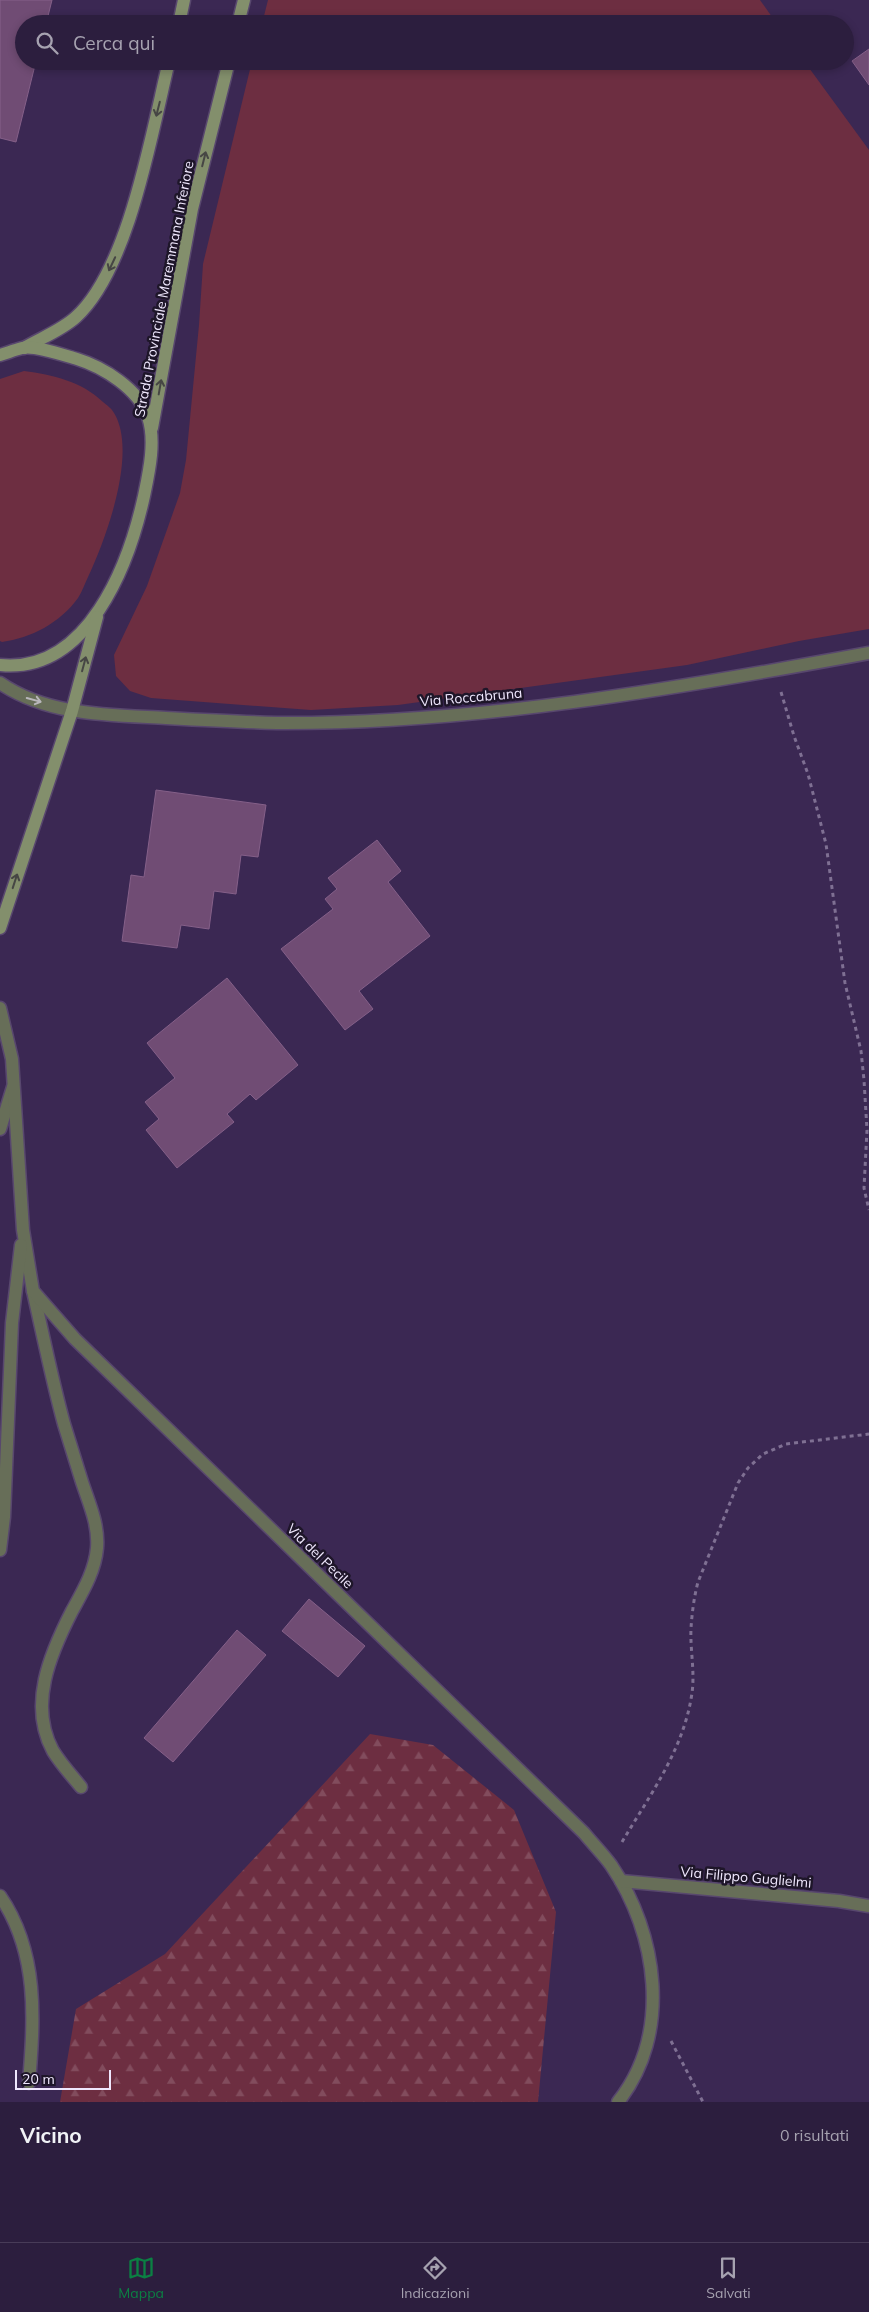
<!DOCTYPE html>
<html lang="it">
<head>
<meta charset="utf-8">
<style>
	body { margin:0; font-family:Mulish,sans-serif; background:#382b49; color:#f1f3f6 }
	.scale { position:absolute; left:15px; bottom:12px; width:96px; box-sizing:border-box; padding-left:5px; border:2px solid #efe7fd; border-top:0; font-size:14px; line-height:18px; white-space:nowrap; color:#efe7fd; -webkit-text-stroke:4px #1e1629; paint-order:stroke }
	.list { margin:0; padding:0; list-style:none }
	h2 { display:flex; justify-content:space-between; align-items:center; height:65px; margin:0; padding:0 20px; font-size:21px }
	h2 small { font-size:16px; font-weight:400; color:#a6a2b0 }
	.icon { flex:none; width:28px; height:28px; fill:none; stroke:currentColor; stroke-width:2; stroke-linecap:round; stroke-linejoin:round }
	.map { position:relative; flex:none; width:869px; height:2102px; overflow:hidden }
	.search { position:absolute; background:#2c1e3e; box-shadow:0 2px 8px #0003; left:15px; right:15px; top:15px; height:55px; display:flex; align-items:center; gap:12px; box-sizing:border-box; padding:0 18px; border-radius:28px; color:#a6a2b0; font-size:19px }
	.sheet { height:140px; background:#2c1e3e }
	nav { display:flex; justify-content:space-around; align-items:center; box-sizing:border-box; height:70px; border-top:1px solid #483c58; background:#2c1e3e; font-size:14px; color:#a6a2b0 }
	nav a { display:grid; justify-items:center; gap:2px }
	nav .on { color:#0b8043 }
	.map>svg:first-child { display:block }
	.green { fill:#6d2e41 }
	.forest { fill:url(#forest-firs) }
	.building { fill:#704c74; stroke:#856089 }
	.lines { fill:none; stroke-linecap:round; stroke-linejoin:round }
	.service-casing { stroke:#58476e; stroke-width:15 }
	.minor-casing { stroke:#58476e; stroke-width:15 }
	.secondary-casing { stroke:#58476e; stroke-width:15 }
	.path { stroke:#7f7093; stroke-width:3; stroke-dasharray:4 4; stroke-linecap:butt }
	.service { stroke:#676e58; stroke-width:12 }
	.minor { stroke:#676e58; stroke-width:12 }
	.secondary { stroke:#838f6c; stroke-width:12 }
	.oneway { stroke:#464644 }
	.oneway2 { stroke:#b9b7bb }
	.labels { text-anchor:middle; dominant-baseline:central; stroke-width:5; stroke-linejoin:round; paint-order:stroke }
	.street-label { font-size:14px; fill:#efe7fd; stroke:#1e1629 }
</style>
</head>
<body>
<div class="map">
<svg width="869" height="2102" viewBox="0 0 869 2102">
	<defs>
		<pattern id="forest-firs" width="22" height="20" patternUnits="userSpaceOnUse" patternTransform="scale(1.25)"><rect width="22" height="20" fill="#6d2e41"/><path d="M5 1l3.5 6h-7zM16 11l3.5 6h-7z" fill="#824c5d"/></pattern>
	</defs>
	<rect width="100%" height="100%" fill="#3b2853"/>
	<g class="green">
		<polygon points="268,0 760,0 777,24 262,24"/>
		<polygon points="252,61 804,61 869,150 869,629 799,641 687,665 398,705 311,710 151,698 130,691 116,676 114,655 147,586 180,493 186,460 199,325 203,264"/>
		<path d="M24,371C53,375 81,381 103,402C107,405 112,409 114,413C138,452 106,539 88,577C85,583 82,592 78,598C60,623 31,638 2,642L0,641V379Z"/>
	</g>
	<polygon class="forest" points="370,1734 433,1745 514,1810 556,1912 538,2102 60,2102 76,2009 165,1954"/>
	<g class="building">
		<polygon points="0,0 52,0 46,24 24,24 24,61 36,61 16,142 0,138"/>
		<polygon points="869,49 869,85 852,61"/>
		<polygon points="156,790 266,805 258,857 241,855 236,894 214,891 209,929 181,925 177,948 122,941 131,875 144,877"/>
		<polygon points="377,840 401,871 388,882 430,936 359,991 373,1009 345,1030 281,949 333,909 325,899 337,889 328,878"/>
		<polygon points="227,978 298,1065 256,1100 250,1094 227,1114 234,1122 177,1168 146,1130 159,1119 145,1102 175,1078 147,1043"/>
		<polygon points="309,1599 365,1646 338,1677 282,1631"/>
		<polygon points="237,1630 266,1655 173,1762 144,1738"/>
	</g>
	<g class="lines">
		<defs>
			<g id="service">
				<polyline points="0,1129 13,1087"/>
				<path d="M33,1291C43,1335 52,1380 64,1424C70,1443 76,1463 82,1482C89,1503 99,1525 97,1548C95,1571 83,1591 72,1611C50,1654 28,1705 53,1751C61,1764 72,1776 81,1787"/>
				<path d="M0,1896C39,1953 34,2019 29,2083"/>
			</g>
			<g id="minor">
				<path d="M0,683C48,716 110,715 166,718C203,720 240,722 277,723C476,724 674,689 869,653"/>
				<path d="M0,1008L12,1059L23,1230L33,1291L75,1339L584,1833C593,1844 603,1854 611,1865C658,1934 672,2034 618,2102"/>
				<polyline points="0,1550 4,1517 12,1323 21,1245"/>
				<polyline points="621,1881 839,1901 869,1906"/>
			</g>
			<g id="secondary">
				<polyline points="179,24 184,0"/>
				<polyline points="238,24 244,0"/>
				<path d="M24,348C41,338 62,330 76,317C129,269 152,131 169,61"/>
				<path d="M0,355C7,353 14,350 22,348C35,345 63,355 77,359C103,367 139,389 148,417C156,441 149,472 144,496C129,564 88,674 0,665"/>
				<polyline points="152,428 192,209 229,61"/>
				<polyline points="0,928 72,711 97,617"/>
			</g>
		</defs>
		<use href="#service" class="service-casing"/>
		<use href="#minor" class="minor-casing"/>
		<use href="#secondary" class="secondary-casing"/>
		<g class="path">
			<polyline points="781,692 794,736 808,774 826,844 845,983 861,1051 864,1080 867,1130 864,1188 869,1210"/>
			<path d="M622,1842C650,1795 684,1749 692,1693C695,1671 690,1650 691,1628C692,1613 694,1597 698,1582L738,1483L748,1468L763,1454L786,1444L869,1434"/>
			<polyline points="671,2041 703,2102"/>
		</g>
		<use href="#service" class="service"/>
		<use href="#minor" class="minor"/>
		<use href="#secondary" class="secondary"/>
	</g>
	<defs><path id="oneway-shaft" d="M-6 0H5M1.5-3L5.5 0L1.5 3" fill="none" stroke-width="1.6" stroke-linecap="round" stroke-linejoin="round" transform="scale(1.25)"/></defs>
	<g class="oneway">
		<use href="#oneway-shaft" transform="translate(158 109) rotate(104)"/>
		<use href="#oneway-shaft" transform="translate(204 159) rotate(-76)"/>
		<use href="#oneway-shaft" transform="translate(112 264) rotate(115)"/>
		<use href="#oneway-shaft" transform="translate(160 387) rotate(-80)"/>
		<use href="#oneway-shaft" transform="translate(84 664) rotate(-75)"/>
		<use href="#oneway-shaft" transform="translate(15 881) rotate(-72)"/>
	</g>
	<use class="oneway2" href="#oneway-shaft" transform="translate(34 700) rotate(15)"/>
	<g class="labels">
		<g class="street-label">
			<text transform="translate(164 289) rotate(-79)">Strada Provinciale Maremmana Inferiore</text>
			<text transform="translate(471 697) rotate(-5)">Via Roccabruna</text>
			<text transform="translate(320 1556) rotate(44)">Via del Pecile</text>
			<text transform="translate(746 1877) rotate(5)">Via Filippo Guglielmi</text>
		</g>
	</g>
</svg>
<div class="scale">20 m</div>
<div class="search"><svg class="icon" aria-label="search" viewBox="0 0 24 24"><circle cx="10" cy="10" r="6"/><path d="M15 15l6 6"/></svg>Cerca qui</div>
</div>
<section class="sheet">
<h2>Vicino<small>0 risultati</small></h2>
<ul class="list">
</ul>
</section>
<nav>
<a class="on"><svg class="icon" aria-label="map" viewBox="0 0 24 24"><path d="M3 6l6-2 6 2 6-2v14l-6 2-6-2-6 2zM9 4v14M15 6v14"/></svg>Mappa</a>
<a><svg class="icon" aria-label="directions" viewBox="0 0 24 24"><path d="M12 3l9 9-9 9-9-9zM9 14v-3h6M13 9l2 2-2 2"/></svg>Indicazioni</a>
<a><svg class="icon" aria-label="saved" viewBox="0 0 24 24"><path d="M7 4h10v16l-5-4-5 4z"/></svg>Salvati</a>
</nav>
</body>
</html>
